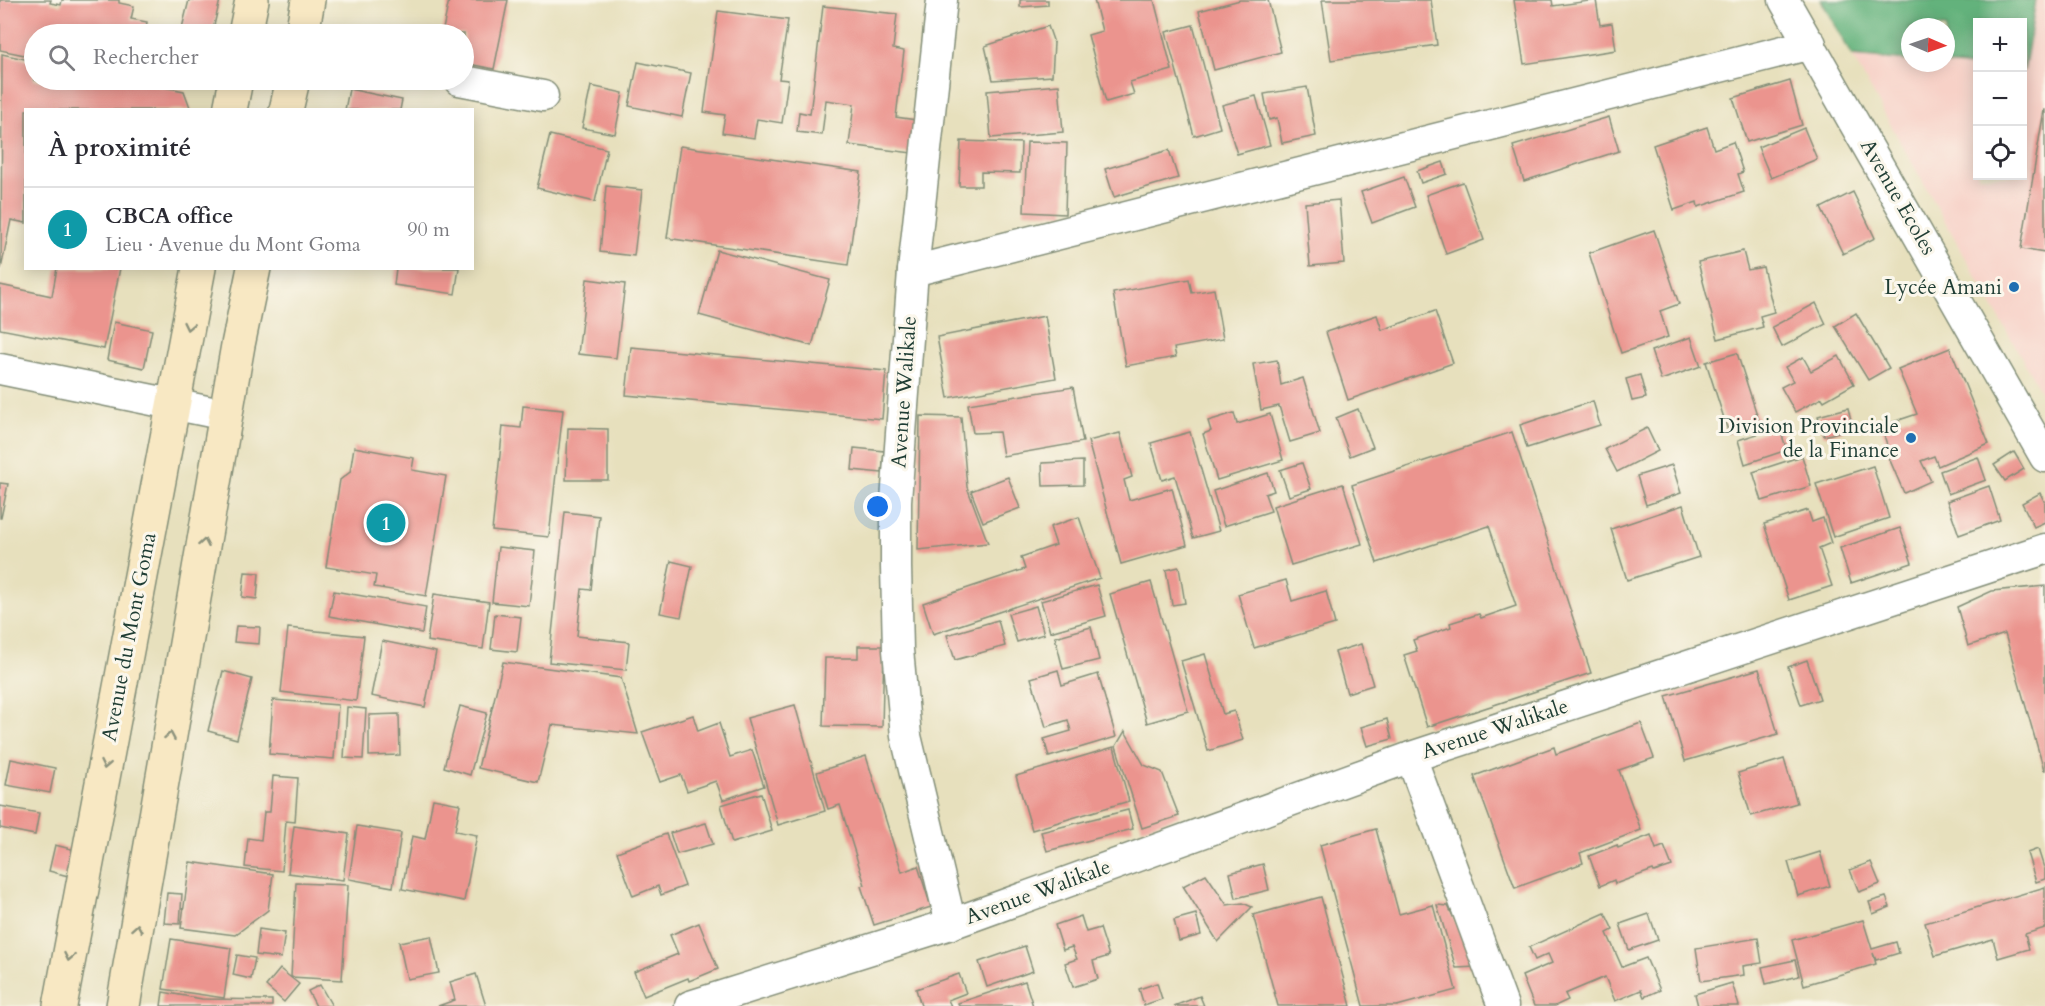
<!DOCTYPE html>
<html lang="fr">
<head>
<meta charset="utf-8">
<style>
	body { margin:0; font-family:Cardo,serif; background:#f7f7f7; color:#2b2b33 }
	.controls { position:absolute; right:18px; top:18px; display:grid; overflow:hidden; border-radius:0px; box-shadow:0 3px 15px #0003 }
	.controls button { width:54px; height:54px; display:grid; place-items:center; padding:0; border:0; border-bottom:2px solid #e1e1e2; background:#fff; color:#2b2b33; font:30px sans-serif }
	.compass { position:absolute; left:1901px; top:18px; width:54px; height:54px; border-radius:50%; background:#fff; box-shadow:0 3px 15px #0003; rotate:92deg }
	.you { position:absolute; left:878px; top:507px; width:21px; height:21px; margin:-15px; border:4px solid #fff; border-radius:50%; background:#1a73e8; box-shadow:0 0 0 9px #1a73e833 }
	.badge { display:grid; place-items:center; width:39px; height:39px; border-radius:50%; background:#1f6fb2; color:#fff; font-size:20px; font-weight:700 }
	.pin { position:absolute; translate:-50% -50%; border:3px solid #fff; box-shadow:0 2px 6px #0006 }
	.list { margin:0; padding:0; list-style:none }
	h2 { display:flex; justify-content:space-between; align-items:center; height:78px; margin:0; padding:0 24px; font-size:26px }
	h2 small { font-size:20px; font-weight:400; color:#7c7c81 }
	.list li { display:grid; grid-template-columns:39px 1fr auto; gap:18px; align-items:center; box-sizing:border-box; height:84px; padding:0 24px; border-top:2px solid #e1e1e2 }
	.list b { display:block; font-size:22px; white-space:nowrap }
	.list p { margin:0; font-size:20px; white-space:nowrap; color:#7c7c81 }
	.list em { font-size:20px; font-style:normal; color:#7c7c81 }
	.icon { flex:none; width:33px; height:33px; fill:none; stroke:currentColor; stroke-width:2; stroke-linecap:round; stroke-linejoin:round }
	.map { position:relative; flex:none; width:2045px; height:1006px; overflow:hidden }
	.search { position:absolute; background:#fff; box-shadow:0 3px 15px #0003; left:24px; top:24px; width:450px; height:66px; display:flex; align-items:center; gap:15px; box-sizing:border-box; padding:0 21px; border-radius:33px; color:#7c7c81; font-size:22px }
	.panel { position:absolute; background:#fff; box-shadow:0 3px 15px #0003; left:24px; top:108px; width:450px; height:162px; border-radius:0px }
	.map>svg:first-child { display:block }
	.built { fill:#f7d1c7; fill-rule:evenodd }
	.forest { fill:#64b27c; stroke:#427858; stroke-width:1.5 }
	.building { fill:#eb948e }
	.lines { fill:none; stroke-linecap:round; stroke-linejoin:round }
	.street-casing { stroke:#838e78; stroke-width:33 }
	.secondary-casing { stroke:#838e78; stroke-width:36 }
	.street { stroke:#fff; stroke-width:30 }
	.secondary { stroke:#f8e8c3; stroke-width:33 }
	.oneway { stroke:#8c927c }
	.poi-dot { fill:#1f6fb2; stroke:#fbf7ec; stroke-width:2 }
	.labels { text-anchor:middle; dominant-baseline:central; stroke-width:6; stroke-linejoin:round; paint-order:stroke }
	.street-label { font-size:21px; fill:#1f3d34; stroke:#fbf7ec }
	.poi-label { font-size:21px; fill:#1f3d34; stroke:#fbf7ec; text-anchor:end }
</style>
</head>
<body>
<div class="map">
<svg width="2045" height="1006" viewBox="0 0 2045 1006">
	<rect width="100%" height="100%" fill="#fbf7ec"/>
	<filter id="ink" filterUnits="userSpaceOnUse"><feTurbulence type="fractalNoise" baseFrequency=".0167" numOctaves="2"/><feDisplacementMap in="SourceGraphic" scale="12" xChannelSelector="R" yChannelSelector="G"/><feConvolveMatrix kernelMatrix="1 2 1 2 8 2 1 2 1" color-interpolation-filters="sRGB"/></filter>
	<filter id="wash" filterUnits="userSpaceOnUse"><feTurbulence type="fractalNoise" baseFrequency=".008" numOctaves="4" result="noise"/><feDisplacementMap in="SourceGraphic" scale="24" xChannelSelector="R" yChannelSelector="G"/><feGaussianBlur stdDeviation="1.35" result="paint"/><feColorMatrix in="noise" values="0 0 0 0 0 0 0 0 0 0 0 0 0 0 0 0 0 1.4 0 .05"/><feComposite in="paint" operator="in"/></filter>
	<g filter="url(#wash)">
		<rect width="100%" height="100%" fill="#e7e0bd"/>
		<path class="built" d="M1821,0H2045V399L1852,56ZM1978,22H2022V176H1978ZM1910,27H1946V63H1910Z"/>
		<polygon class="forest" points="1821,0 2036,0 2024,71 2022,22 1978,22 1977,67 1932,63 1946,63 1946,27 1910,27 1910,61 1852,56"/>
		<g id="blocks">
			<g class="building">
				<polygon points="0,0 51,0 50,3 61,5 62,0 119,0 119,3 134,6 131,19 147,22 145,34 34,34 34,57 0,50"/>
				<polygon points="189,0 220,0 212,34 190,34 181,32"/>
				<polygon points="449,0 508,0 494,69 464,63 464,34 442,34"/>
				<polygon points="1020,0 1048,0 1048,5 1020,7"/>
				<polygon points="1094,0 1154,0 1172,70 1130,82 1134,94 1106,102 1088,35 1102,31"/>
				<polygon points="1240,0 1268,0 1281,52 1214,70 1199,11"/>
				<polygon points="1322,0 1431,0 1437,45 1331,60"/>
				<polygon points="1514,0 1552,0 1553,6 1596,0 1600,25 1612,23 1616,50 1524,64"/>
				<polygon points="823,6 897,14 893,49 904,51 896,117 916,120 912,153 849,145 854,104 826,100 822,135 797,132 799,112 810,114"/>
				<polygon points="718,11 788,20 779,79 788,80 782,123 757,119 754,138 722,133 725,115 704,112"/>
				<polygon points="1193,25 1220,128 1194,136 1166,32"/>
				<polygon points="1048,26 1054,43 1052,76 993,80 985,46"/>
				<polygon points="2,54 34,61 34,80 128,80 184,91 191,110 26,110 26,223 11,220 1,269"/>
				<polygon points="638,62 691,73 682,117 629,106"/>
				<polygon points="1790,81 1802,125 1747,142 1733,98"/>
				<polygon points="1059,85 1063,132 991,138 987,91"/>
				<polygon points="591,86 623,93 615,134 582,128"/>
				<polygon points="1307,87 1316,136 1282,143 1277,118 1269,120 1264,94"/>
				<polygon points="349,89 402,100 400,110 345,110"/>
				<polygon points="1256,96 1270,145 1237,154 1222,105"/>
				<polygon points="2044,110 2045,110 2045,253 2021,249"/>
				<polygon points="1609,117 1619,151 1524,181 1513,146"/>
				<polygon points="1707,127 1714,149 1733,142 1743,172 1738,174 1744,192 1698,207 1697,202 1674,210 1653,145"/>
				<polygon points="1804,128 1817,159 1771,178 1758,147"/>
				<polygon points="550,135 607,149 595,202 537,188"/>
				<polygon points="961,141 1021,143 1020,173 981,172 981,186 959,186"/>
				<polygon points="1027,142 1067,143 1065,214 1024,212"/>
				<polygon points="680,146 861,172 848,265 667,238"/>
				<polygon points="1169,150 1178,178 1114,197 1105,169"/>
				<polygon points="1443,162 1447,174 1421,183 1417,171"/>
				<polygon points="1404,177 1415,207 1372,223 1361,192"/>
				<polygon points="1463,182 1484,240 1446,254 1426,195"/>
				<polygon points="606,186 642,190 634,256 600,252"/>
				<polygon points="1853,192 1875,238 1843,254 1821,208"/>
				<polygon points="1339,200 1344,263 1310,266 1305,203"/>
				<polygon points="1654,230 1679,304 1660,311 1668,337 1621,353 1589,253"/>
				<polygon points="717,250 830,280 812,346 699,315"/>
				<polygon points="1743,251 1748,270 1763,267 1774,312 1760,316 1763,327 1718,339 1698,262"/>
				<polygon points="57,268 120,268 104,349 0,329 0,285 52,296"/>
				<polygon points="396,268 459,268 455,294 394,285"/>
				<polygon points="587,279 625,284 616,358 578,354"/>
				<polygon points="1189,279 1192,293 1214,289 1223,339 1174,348 1176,357 1126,366 1113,293"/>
				<polygon points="1816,303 1826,324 1782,347 1772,327"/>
				<polygon points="1435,311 1453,363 1348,400 1326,332 1377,315 1382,330"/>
				<polygon points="1856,313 1889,368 1868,380 1835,326"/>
				<polygon points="1045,316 1056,378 948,398 937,337"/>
				<polygon points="114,322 152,330 144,368 107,360"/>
				<polygon points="1691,337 1701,366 1661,380 1651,351"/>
				<polygon points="631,347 886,371 882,419 626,395"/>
				<polygon points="1950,348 1989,444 1938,466 1934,456 1921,461 1931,481 1904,493 1889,458 1891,457 1881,426 1917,414 1898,369"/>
				<polygon points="1737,353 1760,424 1729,434 1706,362"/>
				<polygon points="1839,356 1854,384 1824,401 1822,398 1795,412 1781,387 1793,381 1785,367 1803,357 1811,371"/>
				<polygon points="1277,360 1281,385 1303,378 1320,433 1290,442 1279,406 1261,410 1253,364"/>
				<polygon points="1640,375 1646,398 1632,401 1626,379"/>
				<polygon points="1073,387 1083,442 1003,456 999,432 973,433 968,404"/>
				<polygon points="1593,401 1600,425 1527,448 1520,425"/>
				<polygon points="523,406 563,410 549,537 492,531 503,426 521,428"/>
				<polygon points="1848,408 1853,428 1824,436 1818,416"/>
				<polygon points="1358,409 1373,447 1350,456 1336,418"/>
				<polygon points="1234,413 1237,424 1270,414 1283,460 1217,480 1203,434 1211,431 1208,421"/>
				<polygon points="920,416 961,417 967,487 988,543 918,550"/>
				<polygon points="1779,427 1787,450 1745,464 1738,440"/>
				<polygon points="568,428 608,429 608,480 566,480"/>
				<polygon points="1647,428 1658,451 1617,472 1605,449"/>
				<polygon points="1190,432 1219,531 1193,538 1175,476 1162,480 1151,443"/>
				<polygon points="1512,432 1591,673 1427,727 1404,655 1417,651 1413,640 1451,627 1450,623 1479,614 1481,618 1516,606 1489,526 1377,563 1352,485"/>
				<polygon points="1120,433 1132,477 1124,480 1129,500 1172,488 1187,545 1121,564 1088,441"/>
				<polygon points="354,447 414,458 412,470 446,476 426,596 374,587 376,575 326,567 340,480 350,472"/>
				<polygon points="854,448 884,451 882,473 852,470"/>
				<polygon points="2014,452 2024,469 2005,481 1994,465"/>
				<polygon points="1802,456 1811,486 1762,501 1753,472"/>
				<polygon points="1978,457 1986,480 1948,494 1940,471"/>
				<polygon points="1083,461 1083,485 1043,486 1042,463"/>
				<polygon points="1302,463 1311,489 1289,496 1280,470"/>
				<polygon points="1672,465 1681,493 1646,505 1637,476"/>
				<polygon points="1873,466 1889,518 1833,537 1816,484"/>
				<polygon points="1268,473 1274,491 1265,494 1271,511 1224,526 1213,491"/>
				<polygon points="1008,477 1020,508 983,522 971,491"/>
				<polygon points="0,483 8,484 1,518 0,518"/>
				<polygon points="1343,484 1362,544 1291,565 1273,506"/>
				<polygon points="1989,486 2000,520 1959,535 1947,501"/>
				<polygon points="2040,493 2045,503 2045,522 2034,527 2022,503"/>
				<polygon points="1683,505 1699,557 1627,580 1611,529"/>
				<polygon points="1808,510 1812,522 1823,518 1831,543 1819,548 1832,586 1789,600 1764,524"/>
				<polygon points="565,512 599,516 591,590 582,589 577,636 629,642 626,670 549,662"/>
				<polygon points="1079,517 1100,578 933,634 923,603 1025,569 1021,557 1056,545 1050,527"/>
				<polygon points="1900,528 1912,563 1851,583 1840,548"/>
				<polygon points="498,547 535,551 529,606 492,602"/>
				<polygon points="671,561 692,566 681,617 660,613"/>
				<polygon points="1179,567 1185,603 1172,605 1166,570"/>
				<polygon points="245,572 259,573 257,599 242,597"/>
				<polygon points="1286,580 1292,601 1326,591 1335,624 1254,648 1238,594"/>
				<polygon points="1151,582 1188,711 1147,723 1110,594"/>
				<polygon points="1097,585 1106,616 1050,632 1041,601"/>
				<polygon points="2045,586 2045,770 2044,770 2005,634 1968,646 1957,607 1992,591"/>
				<polygon points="334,591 426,607 422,633 329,616"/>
				<polygon points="434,594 489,602 483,649 427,641"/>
				<polygon points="1036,606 1044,634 1017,642 1008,614"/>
				<polygon points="495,614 521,617 517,652 491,649"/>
				<polygon points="998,620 1005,646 955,660 947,635"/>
				<polygon points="236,626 260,627 259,644 234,642"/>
				<polygon points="1091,627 1099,660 1063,669 1055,637"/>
				<polygon points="288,628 364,636 356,701 281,692"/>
				<polygon points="382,641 436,652 425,707 371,696"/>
				<polygon points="1361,644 1373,685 1347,693 1335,652"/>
				<polygon points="858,646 884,646 882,727 823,726 825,658 858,658"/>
				<polygon points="1205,654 1223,714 1234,711 1243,740 1208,751 1181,661"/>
				<polygon points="1807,660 1820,699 1801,705 1788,667"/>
				<polygon points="503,662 621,678 638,734 552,725 538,782 478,768"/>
				<polygon points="1759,669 1778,734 1685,761 1666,696"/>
				<polygon points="1058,670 1062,685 1098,674 1116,737 1049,757 1044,739 1071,731 1068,720 1046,727 1031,678"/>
				<polygon points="223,671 252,679 237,739 208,731"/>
				<polygon points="273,700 338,705 334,759 269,754"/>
				<polygon points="795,705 825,811 778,825 747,718"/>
				<polygon points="460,706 487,713 470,775 444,767"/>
				<polygon points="347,707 366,709 363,759 344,758"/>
				<polygon points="399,714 400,755 369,756 369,715"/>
				<polygon points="693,715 698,731 719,723 730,757 752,750 764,786 723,800 716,781 687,791 681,775 660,782 642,732"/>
				<polygon points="1387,719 1392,739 1367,746 1361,727"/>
				<polygon points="1641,723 1654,758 1619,770 1641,830 1580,853 1583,863 1515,888 1474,776 1554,747 1556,754"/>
				<polygon points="1125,731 1144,765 1162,772 1179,816 1142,828 1116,746"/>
				<polygon points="1114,747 1129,801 1032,830 1016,776"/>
				<polygon points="866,756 902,872 918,866 931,907 874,925 861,886 865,885 840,805 828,809 817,772"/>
				<polygon points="11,759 55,768 50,793 6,785"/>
				<polygon points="1784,759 1797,803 1751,816 1738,773"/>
				<polygon points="273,776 298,778 295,822 286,821 282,871 245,867 248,838 261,840 264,812 270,812"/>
				<polygon points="761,793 772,831 732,843 721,805"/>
				<polygon points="433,799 460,804 455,831 477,835 464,901 402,889 412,836 425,839"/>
				<polygon points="0,806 39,813 35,835 0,828"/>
				<polygon points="1128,810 1133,829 1047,851 1041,832"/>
				<polygon points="706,823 713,844 677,854 670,833"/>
				<polygon points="294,826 349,834 343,880 288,873"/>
				<polygon points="357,826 401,833 393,887 349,879"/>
				<polygon points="1376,829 1399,914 1433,905 1456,990 1397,1006 1363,1006 1320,845"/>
				<polygon points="666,834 685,886 661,895 658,886 633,896 617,852"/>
				<polygon points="1651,835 1656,849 1664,846 1672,866 1654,872 1653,870 1615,884 1614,880 1600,886 1589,856 1617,845 1618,848"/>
				<polygon points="55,845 79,851 72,877 49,871"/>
				<polygon points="2038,849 2045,871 2045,879 2036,882 2027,853"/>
				<polygon points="1820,852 1830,886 1798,896 1788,862"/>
				<polygon points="190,862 273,874 268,910 235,935 181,928"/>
				<polygon points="1871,862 1880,884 1859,892 1850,870"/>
				<polygon points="1263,864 1269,890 1236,898 1230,873"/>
				<polygon points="1206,874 1227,905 1243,903 1252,907 1218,942 1183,886"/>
				<polygon points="296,883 348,885 342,980 291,977"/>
				<polygon points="2045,887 2045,928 2025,934 2029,949 1998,958 1993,939 1935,956 1925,923"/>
				<polygon points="167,893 182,894 180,924 164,923"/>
				<polygon points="1321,897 1351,1006 1278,1006 1253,915"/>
				<polygon points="1886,897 1890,907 1873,914 1869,902"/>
				<polygon points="1437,905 1448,906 1477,967 1456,968"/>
				<polygon points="1605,913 1613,930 1607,933 1622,967 1646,958 1660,990 1644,997 1641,990 1615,1001 1605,977 1565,994 1568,1000 1555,1006 1534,1006 1522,976 1552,963 1548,954 1535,960 1529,947"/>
				<polygon points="1196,914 1201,935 1179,941 1174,920"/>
				<polygon points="1649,914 1658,940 1629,950 1620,924"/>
				<polygon points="1081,916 1086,932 1100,928 1109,956 1093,961 1098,979 1073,987 1065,963 1077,959 1072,947 1063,950 1055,925"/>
				<polygon points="1863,920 1872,949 1896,942 1899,953 1876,960 1873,953 1876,964 1804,985 1792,940"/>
				<polygon points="699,923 718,969 689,981 688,978 644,996 634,972 678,954 670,935"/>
				<polygon points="259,929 285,933 281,958 256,955"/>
				<polygon points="431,936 439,973 407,979 399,942"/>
				<polygon points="1758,938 1762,963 1743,966 1744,975 1701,981 1696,948"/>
				<polygon points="171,939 231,948 224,998 163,989"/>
				<polygon points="1025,946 1033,971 987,987 979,962"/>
				<polygon points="237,955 255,958 251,979 233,975"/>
				<polygon points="1795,960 1799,976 1766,984 1762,967"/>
				<polygon points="280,969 299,984 284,1002 266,986"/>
				<polygon points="476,974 486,1006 438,1006 455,1000 450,982"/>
				<polygon points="959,974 966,993 948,1000 951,1006 921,1006 916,989"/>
				<polygon points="1025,981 1033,1006 959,1006 958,1003"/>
				<polygon points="1157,983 1162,999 1144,1005 1139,989"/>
				<polygon points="1732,983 1739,1006 1698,1006 1695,994"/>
				<polygon points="320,985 332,1006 316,1006 308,991"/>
				<polygon points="163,992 202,999 272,1000 272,1006 161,1006"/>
				<polygon points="1200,996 1204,1006 1174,1006"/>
			</g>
		</g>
	</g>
	<g filter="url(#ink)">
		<use href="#blocks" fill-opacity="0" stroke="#838e78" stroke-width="1.5"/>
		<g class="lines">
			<defs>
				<g id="street">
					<polyline points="942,0 913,271 896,501 896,567 898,650 906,736 951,924"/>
					<polyline points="1784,0 2045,457"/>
					<polyline points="459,80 543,96"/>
					<polyline points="913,271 1811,44"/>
					<polyline points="0,369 226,415"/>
					<polyline points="1411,757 1503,1006"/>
					<polyline points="690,1006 951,924 1411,757 2045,549"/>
				</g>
				<g id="secondary">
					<polyline points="245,34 252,0"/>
					<polyline points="302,34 308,0"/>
					<polyline points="230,110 236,80"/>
					<polyline points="286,110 293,80"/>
					<polyline points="60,1006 199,268"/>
					<polyline points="123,1006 238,345 254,268"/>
				</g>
			</defs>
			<use href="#street" class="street-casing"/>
			<use href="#secondary" class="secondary-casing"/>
			<use href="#street" class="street"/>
			<use href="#secondary" class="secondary"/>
		</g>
		<defs><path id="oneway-chevron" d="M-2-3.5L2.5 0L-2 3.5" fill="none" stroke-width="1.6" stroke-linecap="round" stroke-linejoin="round" transform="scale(1.5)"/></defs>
		<g class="oneway">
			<use href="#oneway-chevron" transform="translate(188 326) rotate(102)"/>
			<use href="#oneway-chevron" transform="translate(204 543) rotate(-80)"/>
			<use href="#oneway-chevron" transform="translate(170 736) rotate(-80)"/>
			<use href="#oneway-chevron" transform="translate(105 765) rotate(101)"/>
			<use href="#oneway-chevron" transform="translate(137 928) rotate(-80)"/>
			<use href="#oneway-chevron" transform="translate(69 957) rotate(101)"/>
		</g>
	</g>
	<g class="poi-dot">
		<circle cx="2014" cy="287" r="6"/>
		<circle cx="1911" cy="438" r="6"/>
	</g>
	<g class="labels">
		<g class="street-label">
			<text transform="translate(1898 197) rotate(60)">Avenue Ecoles</text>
			<text transform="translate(904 392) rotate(-86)">Avenue Walikale</text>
			<text transform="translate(129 637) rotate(-79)">Avenue du Mont Goma</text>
			<text transform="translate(1495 729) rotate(-18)">Avenue Walikale</text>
			<text transform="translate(1038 892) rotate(-20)">Avenue Walikale</text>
		</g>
		<g class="poi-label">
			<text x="2002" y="287">Lycée Amani</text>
			<text x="1899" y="426">Division Provinciale<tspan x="1899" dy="24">de la Finance</tspan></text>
		</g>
	</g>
</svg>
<div class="controls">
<button>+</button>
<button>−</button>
<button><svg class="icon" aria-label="locate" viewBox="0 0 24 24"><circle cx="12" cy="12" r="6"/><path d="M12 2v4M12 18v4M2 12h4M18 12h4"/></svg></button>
</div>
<svg class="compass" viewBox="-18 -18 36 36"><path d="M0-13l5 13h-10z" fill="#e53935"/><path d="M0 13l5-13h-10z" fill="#7c7c81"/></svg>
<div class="you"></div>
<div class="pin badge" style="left:386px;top:523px;background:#0f9aa8">1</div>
<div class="search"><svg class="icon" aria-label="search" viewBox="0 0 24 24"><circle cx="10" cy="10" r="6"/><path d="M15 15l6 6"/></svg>Rechercher</div>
<section class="panel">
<h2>À proximité<small></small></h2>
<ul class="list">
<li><span class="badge" style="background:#0f9aa8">1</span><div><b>CBCA office</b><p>Lieu · Avenue du Mont Goma</p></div><em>90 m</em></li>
</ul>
</section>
</div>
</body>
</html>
